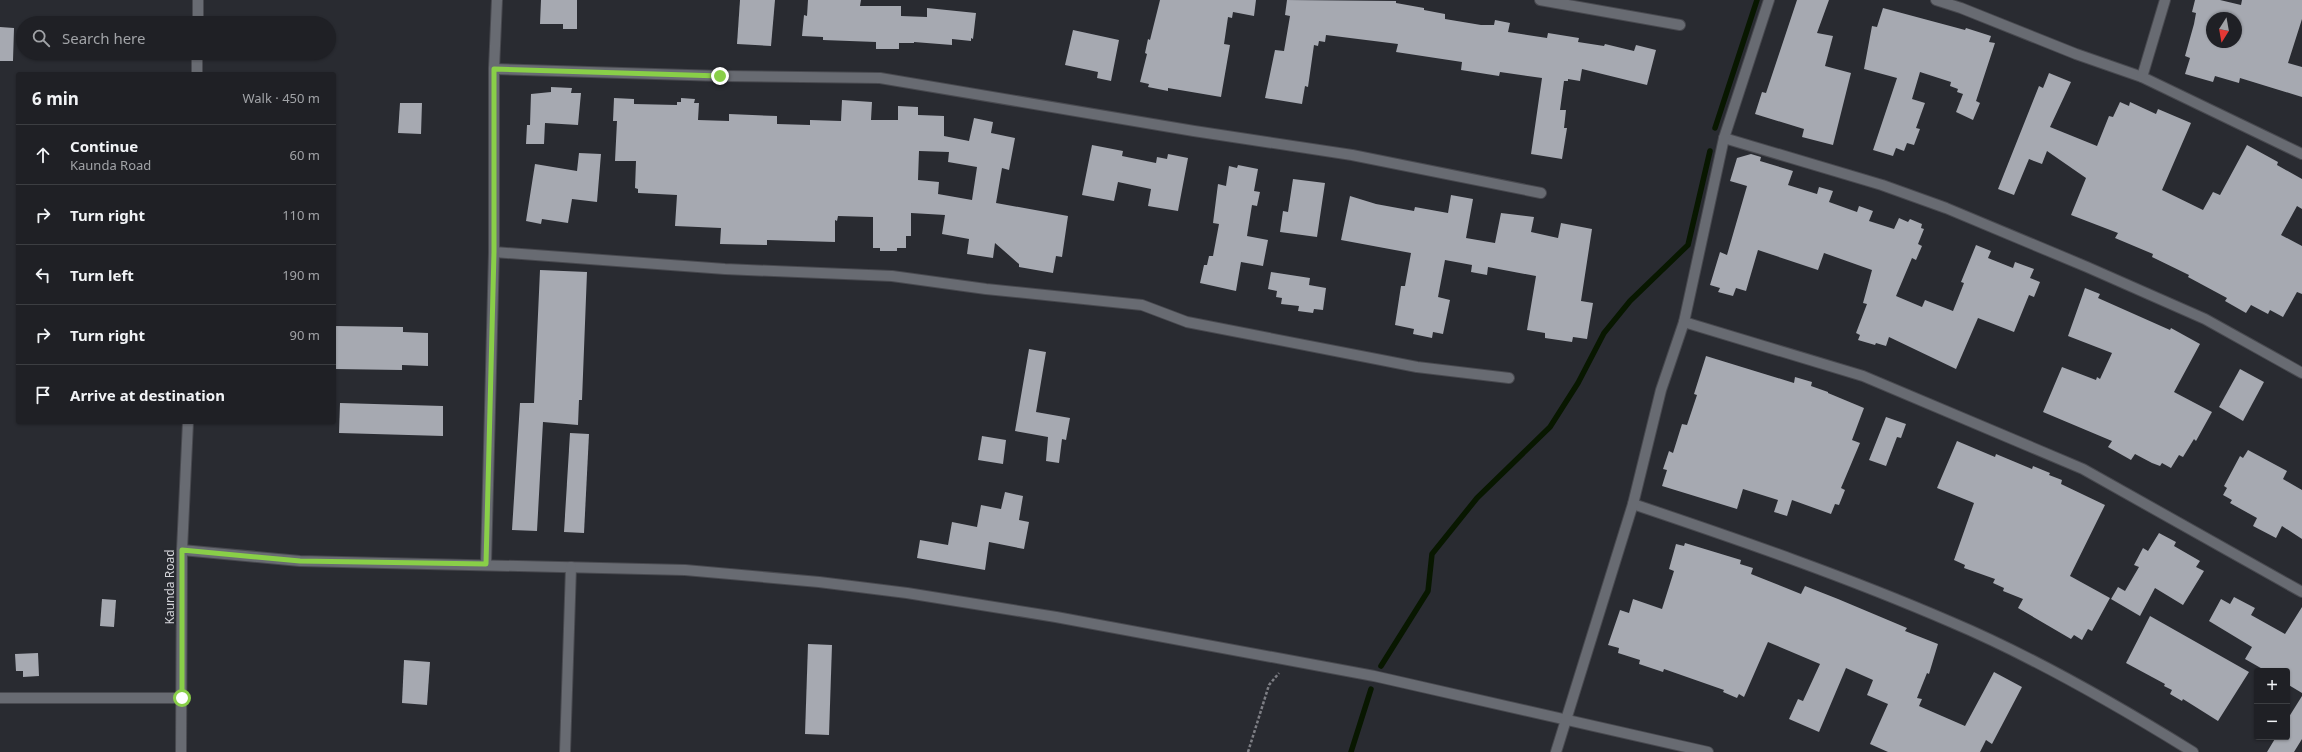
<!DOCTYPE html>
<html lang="en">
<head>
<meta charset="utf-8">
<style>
	body { margin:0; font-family:"Noto Sans",sans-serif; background:#2c2d32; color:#f1f3f6 }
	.controls { position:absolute; right:12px; bottom:12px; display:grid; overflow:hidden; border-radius:4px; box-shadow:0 1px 3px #0004 }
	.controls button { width:36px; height:36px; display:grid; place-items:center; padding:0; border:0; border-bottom:1px solid #3c3e42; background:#1f2025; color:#f1f3f6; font:20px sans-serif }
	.compass { position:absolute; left:2206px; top:12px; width:36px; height:36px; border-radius:50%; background:#1f2025; box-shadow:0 1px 3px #0004; rotate:191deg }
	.stop { position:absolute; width:12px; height:12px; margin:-9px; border:3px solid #89cf48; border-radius:50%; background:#fff }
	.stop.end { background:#89cf48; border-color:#fff; box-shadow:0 1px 4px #0008 }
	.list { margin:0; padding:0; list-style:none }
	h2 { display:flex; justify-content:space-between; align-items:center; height:52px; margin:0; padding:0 16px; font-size:17px }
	h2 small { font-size:13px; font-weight:400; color:#a1a3a7 }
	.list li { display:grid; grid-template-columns:26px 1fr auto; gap:12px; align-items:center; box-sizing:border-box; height:60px; padding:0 16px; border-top:1px solid #3c3e42 }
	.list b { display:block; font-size:15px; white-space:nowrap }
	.list p { margin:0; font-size:13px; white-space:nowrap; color:#a1a3a7 }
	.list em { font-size:13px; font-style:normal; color:#a1a3a7 }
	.icon { flex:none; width:22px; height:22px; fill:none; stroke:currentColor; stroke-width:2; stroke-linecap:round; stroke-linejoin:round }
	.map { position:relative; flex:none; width:2302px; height:752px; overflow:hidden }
	.search { position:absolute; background:#1f2025; box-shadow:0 1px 3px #0004; left:16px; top:16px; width:320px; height:44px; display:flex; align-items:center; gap:10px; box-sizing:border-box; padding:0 14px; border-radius:22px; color:#a1a3a7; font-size:15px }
	.panel { position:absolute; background:#1f2025; box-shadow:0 1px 3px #0004; left:16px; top:72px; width:320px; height:352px; border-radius:4px }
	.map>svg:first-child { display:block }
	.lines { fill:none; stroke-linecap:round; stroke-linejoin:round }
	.stream { stroke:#081700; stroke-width:5.5 }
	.building { fill:#a6a9b1; fill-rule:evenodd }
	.minor-casing { stroke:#48494f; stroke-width:12 }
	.secondary-casing { stroke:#48494f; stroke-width:12 }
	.path { stroke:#7e7f85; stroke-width:2.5; stroke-dasharray:3 2; stroke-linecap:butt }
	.minor { stroke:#686b72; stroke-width:10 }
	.secondary { stroke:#686b72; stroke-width:10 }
	.route { stroke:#89cf48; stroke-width:5 }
	.labels { text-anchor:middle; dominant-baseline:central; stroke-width:4; stroke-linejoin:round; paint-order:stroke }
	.street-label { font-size:12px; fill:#d4d5da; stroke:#292b31 }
</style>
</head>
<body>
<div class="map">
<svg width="2302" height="752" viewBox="0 0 2302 752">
	<rect width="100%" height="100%" fill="#292b31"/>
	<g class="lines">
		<g class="stream">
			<polyline points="1715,128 1757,0"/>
			<polyline points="1381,666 1428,591 1432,554 1477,498 1550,427 1578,383 1604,333 1630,301 1688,245 1710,151"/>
			<polyline points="1351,752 1371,689"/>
		</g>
	</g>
	<g class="building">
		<polygon points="541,0 577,0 577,29 563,29 563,24 540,24"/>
		<polygon points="740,0 775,0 771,46 737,44"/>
		<polygon points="808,0 861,0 860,6 901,6 901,16 927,17 927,8 976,13 973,39 971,38 971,41 952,39 952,45 914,42 914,43 899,43 899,49 876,49 876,42 823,40 823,37 802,36 804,15 807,16"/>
		<polygon points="1160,0 1256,0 1254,16 1233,12 1232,18 1228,17 1224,44 1230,45 1221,97 1168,88 1168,91 1148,87 1149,84 1140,82 1147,54 1145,53 1148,39 1150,40"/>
		<polygon points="1287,0 1396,1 1396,3 1424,8 1424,10 1445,14 1445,19 1481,25 1494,25 1495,20 1510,23 1508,32 1547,38 1548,33 1579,38 1578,42 1604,46 1605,44 1634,51 1636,45 1656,50 1647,85 1582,69 1580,81 1568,79 1568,81 1564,81 1560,110 1566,110 1564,128 1567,128 1562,159 1531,154 1542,78 1500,72 1499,76 1461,70 1462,62 1396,52 1398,44 1326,35 1325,42 1319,41 1318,46 1314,45 1308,87 1305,86 1302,104 1265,98 1275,50 1284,51 1290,16 1285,15"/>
		<polygon points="1797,0 1829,0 1817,33 1833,36 1825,66 1851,73 1833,145 1802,137 1804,129 1755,114 1762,92 1766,93"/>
		<path d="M2195,0H2220L2241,5L2242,0H2302V19L2288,63L2302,67V97L2240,78L2239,83L2215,76L2213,82L2185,74L2190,58L2185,56L2194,24L2196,13L2192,12ZM2212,18H2236V42H2212Z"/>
		<polygon points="1883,8 1965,30 1966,28 1991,36 1989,42 1995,43 1976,101 1980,103 1973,120 1956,112 1963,94 1957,92 1958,89 1950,86 1951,82 1920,72 1912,99 1925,103 1916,128 1920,129 1914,145 1907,143 1904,151 1896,148 1893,156 1873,150 1897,78 1864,69 1872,26 1877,27"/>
		<polygon points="0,27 14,28 13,61 0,61"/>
		<polygon points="1073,30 1119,40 1111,81 1097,78 1098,72 1065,65"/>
		<polygon points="2049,73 2071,82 2050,127 2097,146 2109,116 2113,117 2120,102 2129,106 2130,102 2156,114 2158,109 2191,123 2162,190 2203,210 2213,192 2220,195 2247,145 2278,162 2277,165 2302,179 2302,209 2297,206 2281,235 2302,246 2302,294 2297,292 2283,317 2270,310 2268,314 2251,305 2246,313 2225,301 2227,298 2188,277 2189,275 2152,257 2153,254 2115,238 2118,233 2071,215 2086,178 2047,151 2042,164 2029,159 2014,195 1998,189 2039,86 2043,88"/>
		<polygon points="551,87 572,88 571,93 581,93 578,125 545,123 544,144 526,144 527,125 530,125 531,94 551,92"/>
		<path d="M614,98L634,99V104L677,105V102H681V98L695,99L694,103H699L698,120L729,121V114L777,116V124L810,125V120L841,121L842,100L872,102L871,120H898V106L918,107V115L944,116V136L969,141L974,118L993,122L991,133L1015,138L1009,170L1002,168L996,203L1068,216L1062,257L1056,256L1053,273L1019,267V264L995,243L993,258L967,254L969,239L942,234L945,215L911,213V236H906V248H897V251H880V248H873V217L838,216L837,221L835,220V242L767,240V245L720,244L721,228L675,226L677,195L638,193V189L635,188L636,161H615L617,121H613ZM919,151L949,152L948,162L977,167L972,200L938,194L939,182L918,180Z"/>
		<polygon points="400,103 422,103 421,134 398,133"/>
		<polygon points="1092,145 1123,151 1122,156 1156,163 1157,157 1167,159 1168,154 1188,158 1178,211 1148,206 1151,189 1118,182 1114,201 1082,195"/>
		<polygon points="579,153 601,154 597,202 572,199 568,223 542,219 541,224 526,221 535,164 577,171"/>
		<polygon points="1751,154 1761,157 1760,161 1793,171 1788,185 1817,194 1819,187 1833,191 1829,202 1857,212 1859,206 1873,211 1869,221 1894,229 1899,218 1908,222 1910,219 1922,224 1921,228 1924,229 1918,244 1922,246 1916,260 1912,258 1896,296 1922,307 1925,300 1953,311 1964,283 1961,282 1976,245 1991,251 1988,258 2013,268 2015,262 2034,269 2030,278 2040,282 2034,297 2029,295 2014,332 1978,318 1956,369 1889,337 1886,346 1876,343 1875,345 1858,340 1860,335 1856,333 1867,304 1863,303 1872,270 1824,253 1818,270 1758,250 1746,291 1736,288 1733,296 1718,292 1720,288 1710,285 1720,252 1727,255 1747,186 1730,181 1737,158"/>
		<polygon points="1238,165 1258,169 1254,191 1260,192 1257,206 1252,205 1247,236 1268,240 1263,266 1241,262 1236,291 1200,283 1204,265 1207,265 1209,256 1213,256 1219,224 1213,223 1218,184 1226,186 1229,166 1237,168"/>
		<polygon points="1293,179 1325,183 1317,237 1280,232 1283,211 1288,212"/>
		<polygon points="1451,195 1473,199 1466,238 1495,243 1501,213 1534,217 1531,232 1558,238 1561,223 1592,229 1581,301 1593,303 1587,339 1573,337 1572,342 1545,338 1545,333 1527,330 1536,276 1488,267 1487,275 1471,272 1472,265 1445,260 1438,297 1450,300 1443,334 1433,332 1432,338 1413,334 1414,329 1395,325 1401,286 1405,286 1411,253 1341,240 1350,196 1376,204 1414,211 1415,207 1448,213"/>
		<polygon points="540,270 587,272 582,400 579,400 578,425 543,422 537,531 512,530 520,403 534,403"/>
		<polygon points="1271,272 1310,278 1309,285 1326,288 1323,310 1314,309 1313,313 1298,311 1299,306 1281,304 1282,298 1276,297 1277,291 1268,289"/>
		<polygon points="2085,288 2100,294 2098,298 2170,330 2171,328 2200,344 2174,392 2212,412 2196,441 2194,439 2183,457 2179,455 2171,468 2162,463 2160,466 2152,463 2135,454 2131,460 2108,447 2112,441 2043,412 2062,367 2096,380 2097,377 2100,379 2112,353 2068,336"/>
		<polygon points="334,326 403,327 403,332 428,333 428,366 402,365 402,370 334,369"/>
		<polygon points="1029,349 1046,352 1036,412 1070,418 1066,440 1062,439 1059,463 1046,461 1048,437 1015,431"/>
		<polygon points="1706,356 1794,383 1795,377 1812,382 1811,386 1828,392 1828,393 1864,408 1852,440 1860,443 1841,488 1845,490 1839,505 1835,504 1831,514 1792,500 1787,516 1774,512 1778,500 1743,489 1737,509 1662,486 1667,470 1663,469 1669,451 1673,453 1682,424 1687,425 1697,395 1694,394"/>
		<polygon points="2240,369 2264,382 2243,421 2219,407"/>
		<polygon points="340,403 443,406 443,436 339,433"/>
		<polygon points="1886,417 1906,424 1901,438 1897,437 1886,466 1869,460"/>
		<polygon points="570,433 589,434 584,533 564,532"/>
		<polygon points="982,436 1006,440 1003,464 978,460"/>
		<polygon points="1957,441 1995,457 1996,454 2032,469 2033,466 2050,473 2049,475 2062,480 2061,484 2105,505 2070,576 2110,598 2092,631 2088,629 2082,640 2074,635 2071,639 2018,608 2023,599 2003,591 2004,588 1993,583 1995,579 1964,568 1965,565 1954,560 1974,503 1937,488"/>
		<polygon points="2248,450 2287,471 2283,479 2302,490 2302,539 2282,526 2276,538 2253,526 2257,518 2230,503 2232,500 2223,495 2227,488 2224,486 2240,456 2243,458"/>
		<polygon points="1005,492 1023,496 1019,520 1029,522 1024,549 989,542 985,570 917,558 920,540 948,545 952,522 977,527 981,505 1001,509"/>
		<polygon points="2159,533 2176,542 2174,546 2200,561 2196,567 2204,571 2183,605 2155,588 2140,616 2111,599 2118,587 2125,591 2139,567 2134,565 2143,548 2148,551"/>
		<polygon points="1685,543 1741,560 1740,564 1753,568 1751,574 1801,594 1805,586 1838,599 1907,628 1905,631 1938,644 1929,674 1927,673 1917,698 1922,699 1919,706 1965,726 1994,672 2022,687 1992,744 1986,740 1980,752 1888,752 1870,744 1888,704 1867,695 1873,680 1846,668 1819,732 1789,719 1798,699 1803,701 1820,664 1768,642 1744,697 1739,694 1737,698 1723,692 1724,690 1664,669 1663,672 1639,664 1640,660 1618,653 1619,648 1608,645 1620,610 1629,613 1633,599 1662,609 1674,571 1669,569 1676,544 1684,546"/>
		<polygon points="2234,597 2255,608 2251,615 2285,634 2302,607 2302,693 2287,684 2287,671 2266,671 2245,659 2252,647 2209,621 2221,599 2230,604"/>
		<polygon points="102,599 116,600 114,627 100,626"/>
		<polygon points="2150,616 2249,672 2218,721 2183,699 2182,701 2170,694 2172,690 2164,686 2165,684 2126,663"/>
		<polygon points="808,644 832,645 829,735 805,734"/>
		<polygon points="38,653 39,676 23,677 23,671 16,671 15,654"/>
		<polygon points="404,660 430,662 427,705 402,703"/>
		<polygon points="2302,696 2302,739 2294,752 2267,752 2276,737 2287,737 2287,720"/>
	</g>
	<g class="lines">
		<defs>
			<g id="minor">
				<polyline points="1540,0 1680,25"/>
				<polyline points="1936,0 1961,8 2076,54 2142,77 2302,154"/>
				<polyline points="494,69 721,76 880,78 1194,131 1352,155 1541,193"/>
				<polyline points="2142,77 2165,0"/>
				<polyline points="1724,138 1882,185 1946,208 2087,267 2205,319 2302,373"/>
				<polyline points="494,252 725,269 892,276 986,289 1142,305 1187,322 1417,367 1509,378"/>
				<polyline points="1684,322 1863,376 2083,469 2302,592"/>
				<path d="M1633,504C1740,540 1847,577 1951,622C2034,657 2117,705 2193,752"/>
				<polyline points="182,550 300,561 685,570 819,582 907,593 1056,617 1374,676 1708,752"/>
				<polyline points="486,564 494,252 494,69 497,0"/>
				<polyline points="0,698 182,698"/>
				<polyline points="565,752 571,567"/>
				<polyline points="1556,752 1633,504 1661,390 1684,322 1724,138 1769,0"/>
			</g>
			<g id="secondary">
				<polyline points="198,23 198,0"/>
				<polyline points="197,74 197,53"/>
				<polyline points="181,752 182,550 188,422"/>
			</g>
		</defs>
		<use href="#minor" class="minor-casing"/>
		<use href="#secondary" class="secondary-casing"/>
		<polyline class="path" points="1248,752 1269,685 1279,673"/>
		<use href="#minor" class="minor"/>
		<use href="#secondary" class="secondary"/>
	</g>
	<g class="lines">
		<polyline class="route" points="182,698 182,550 300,561 486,564 494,252 494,69 720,76"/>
	</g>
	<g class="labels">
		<g class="street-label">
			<text transform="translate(169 587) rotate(-90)">Kaunda Road</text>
		</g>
	</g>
</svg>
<div class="controls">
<button>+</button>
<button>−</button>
</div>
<svg class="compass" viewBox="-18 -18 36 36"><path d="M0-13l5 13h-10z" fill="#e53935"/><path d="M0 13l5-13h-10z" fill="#a1a3a7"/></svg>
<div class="stop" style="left:182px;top:698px"></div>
<div class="stop end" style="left:720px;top:76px"></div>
<div class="search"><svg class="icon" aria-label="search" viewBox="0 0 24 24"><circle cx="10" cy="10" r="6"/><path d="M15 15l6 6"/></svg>Search here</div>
<section class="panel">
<h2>6 min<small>Walk · 450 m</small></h2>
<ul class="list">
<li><svg class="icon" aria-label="ahead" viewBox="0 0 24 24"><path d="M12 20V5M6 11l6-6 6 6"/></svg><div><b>Continue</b><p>Kaunda Road</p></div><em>60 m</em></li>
<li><svg class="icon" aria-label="right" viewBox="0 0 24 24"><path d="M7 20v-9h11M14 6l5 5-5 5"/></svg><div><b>Turn right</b></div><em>110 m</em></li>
<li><svg class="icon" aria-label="left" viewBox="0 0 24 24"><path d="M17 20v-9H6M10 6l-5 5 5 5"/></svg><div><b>Turn left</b></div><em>190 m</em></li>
<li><svg class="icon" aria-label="right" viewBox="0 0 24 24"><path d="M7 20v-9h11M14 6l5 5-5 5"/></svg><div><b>Turn right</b></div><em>90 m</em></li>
<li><svg class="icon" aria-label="arrive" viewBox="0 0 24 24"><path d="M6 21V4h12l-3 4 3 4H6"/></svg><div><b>Arrive at destination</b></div></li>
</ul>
</section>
</div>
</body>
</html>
